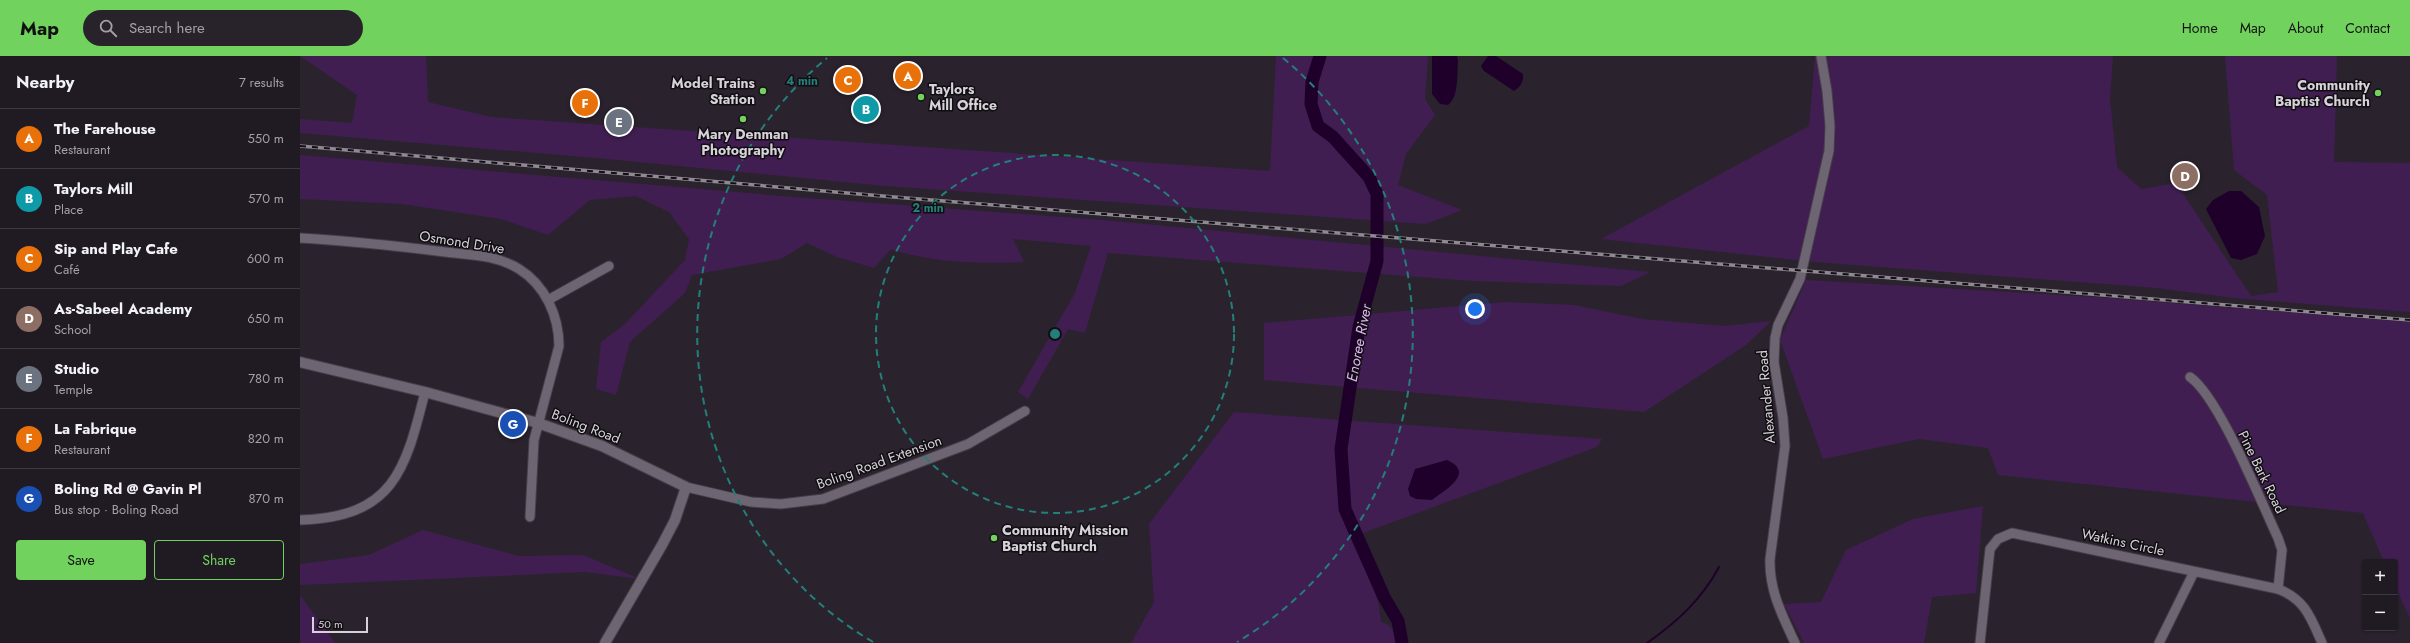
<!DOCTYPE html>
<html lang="en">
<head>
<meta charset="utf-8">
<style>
	body { margin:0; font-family:Jost,sans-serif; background:#28232a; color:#f1f3f6 }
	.controls { position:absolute; right:12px; bottom:12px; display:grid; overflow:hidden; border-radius:4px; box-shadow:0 1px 3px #0004 }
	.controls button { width:36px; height:36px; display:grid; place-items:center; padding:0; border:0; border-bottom:1px solid #3d3840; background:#201a22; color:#f1f3f6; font:20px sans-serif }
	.scale { position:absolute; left:12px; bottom:10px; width:56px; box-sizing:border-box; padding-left:4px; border:2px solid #d7d2da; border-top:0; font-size:11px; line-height:14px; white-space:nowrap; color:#d7d2da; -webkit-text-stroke:3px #110e12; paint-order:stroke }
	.you { position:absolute; left:1175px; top:253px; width:14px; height:14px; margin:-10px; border:3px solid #fff; border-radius:50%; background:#1a73e8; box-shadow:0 0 0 6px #1a73e833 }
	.badge { display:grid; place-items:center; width:26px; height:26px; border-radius:50%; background:#71d25e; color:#fff; font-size:13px; font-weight:700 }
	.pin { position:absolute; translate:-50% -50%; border:2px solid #fff; box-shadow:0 1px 4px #0006 }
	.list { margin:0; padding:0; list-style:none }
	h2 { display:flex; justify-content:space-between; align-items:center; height:52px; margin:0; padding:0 16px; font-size:17px }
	h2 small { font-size:13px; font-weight:400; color:#a2a1a5 }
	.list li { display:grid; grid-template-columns:26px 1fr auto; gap:12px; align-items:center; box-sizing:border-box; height:60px; padding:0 16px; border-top:1px solid #3d3840 }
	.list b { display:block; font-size:15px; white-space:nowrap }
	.list p { margin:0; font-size:13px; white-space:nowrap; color:#a2a1a5 }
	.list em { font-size:13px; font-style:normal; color:#a2a1a5 }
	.actions { display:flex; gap:8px; padding:12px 16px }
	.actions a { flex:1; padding:9px 0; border:1px solid #71d25e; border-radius:4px; text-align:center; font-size:14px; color:#71d25e }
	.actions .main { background:#71d25e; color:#111 }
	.icon { flex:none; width:22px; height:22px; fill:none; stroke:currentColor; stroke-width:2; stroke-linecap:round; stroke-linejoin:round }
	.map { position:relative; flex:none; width:2110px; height:587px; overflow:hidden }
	header { display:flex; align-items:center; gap:24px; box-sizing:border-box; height:56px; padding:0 20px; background:#71d25e; color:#111 }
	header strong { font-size:19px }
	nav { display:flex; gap:22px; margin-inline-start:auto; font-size:14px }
	.search { width:280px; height:36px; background:#28232a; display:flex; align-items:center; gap:10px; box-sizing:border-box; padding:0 14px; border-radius:22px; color:#a2a1a5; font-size:15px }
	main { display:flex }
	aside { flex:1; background:#201a22 }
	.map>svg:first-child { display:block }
	.green { fill:#411e51 }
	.water { fill:#1f002b }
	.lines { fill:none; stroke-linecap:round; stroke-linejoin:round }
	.stream { stroke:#1f002b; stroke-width:2 }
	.river { stroke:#1f002b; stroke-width:13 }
	.minor-casing { stroke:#463f49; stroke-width:11 }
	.tertiary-casing { stroke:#463f49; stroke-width:12 }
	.minor { stroke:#6e6572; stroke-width:9 }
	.tertiary { stroke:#6e6572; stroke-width:10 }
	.rail-casing { stroke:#8f8992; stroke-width:3.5 }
	.rail { stroke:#110e12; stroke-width:2; stroke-dasharray:6; stroke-linecap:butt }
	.ring { fill:none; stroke:#237f79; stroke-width:2; stroke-dasharray:7 5 }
	.poi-dot { fill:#71d25e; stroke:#110e12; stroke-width:1.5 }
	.labels { text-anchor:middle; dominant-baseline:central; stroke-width:3; stroke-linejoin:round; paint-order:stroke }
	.poi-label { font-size:14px; font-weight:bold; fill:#d7d2da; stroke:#110e12; text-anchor:end }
	.street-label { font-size:14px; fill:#d7d2da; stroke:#110e12 }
	.water-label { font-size:15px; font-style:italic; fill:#e0b0f9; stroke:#110e12 }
	.centre { fill:#237f79; stroke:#110e12; stroke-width:2 }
	.ring-label { font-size:12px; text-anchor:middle; font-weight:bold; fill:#237f79; stroke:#110e12; stroke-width:3; stroke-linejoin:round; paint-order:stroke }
</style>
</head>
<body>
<header>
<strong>Map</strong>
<div class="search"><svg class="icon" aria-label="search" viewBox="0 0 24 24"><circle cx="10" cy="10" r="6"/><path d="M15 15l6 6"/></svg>Search here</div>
<nav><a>Home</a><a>Map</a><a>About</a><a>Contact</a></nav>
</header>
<main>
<aside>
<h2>Nearby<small>7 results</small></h2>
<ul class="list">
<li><span class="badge" style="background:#e8710a">A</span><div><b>The Farehouse</b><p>Restaurant</p></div><em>550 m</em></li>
<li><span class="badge" style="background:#0f9aa8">B</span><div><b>Taylors Mill</b><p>Place</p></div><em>570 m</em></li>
<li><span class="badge" style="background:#e8710a">C</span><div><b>Sip and Play Cafe</b><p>Café</p></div><em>600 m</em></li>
<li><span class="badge" style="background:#8d6e63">D</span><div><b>As-Sabeel Academy</b><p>School</p></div><em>650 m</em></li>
<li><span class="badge" style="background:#6b7280">E</span><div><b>Studio</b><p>Temple</p></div><em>780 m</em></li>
<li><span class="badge" style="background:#e8710a">F</span><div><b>La Fabrique</b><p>Restaurant</p></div><em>820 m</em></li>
<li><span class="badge" style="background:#1a4fb4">G</span><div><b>Boling Rd @ Gavin Pl</b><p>Bus stop · Boling Road</p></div><em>870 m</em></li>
</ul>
<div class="actions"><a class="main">Save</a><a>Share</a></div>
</aside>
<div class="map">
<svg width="2110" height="587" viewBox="0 0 2110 587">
	<rect width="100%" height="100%" fill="#2a232e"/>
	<g class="green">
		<polygon points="0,0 126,0 128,46 191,61 970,115 976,0 1128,0 1125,43 1135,59 1106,98 1098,129 1162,154 1126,168 585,130 297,102 0,77 0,63 52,67 57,39"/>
		<polygon points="1515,0 1813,0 1810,42 1817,111 1841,133 1876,127 1951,240 1978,236 1967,139 1934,114 1925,0 2037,0 2034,106 2110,107 2110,256 1934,242 1857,232 1515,206 1301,183 1509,70"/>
		<path d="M0,99L495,141L803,164L1350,216L1321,230L1172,225L808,197L785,277L768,273L728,343L718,336L775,237L791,190L713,183L724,206C681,208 633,207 591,193L574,212L537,201L507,187L481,203L392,219L385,237L330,286L316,339L296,333L301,286L325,268L385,204L389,183L369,156L336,140L290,144L248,179L201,163L102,148L0,143Z"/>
		<polygon points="1506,224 1809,242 2110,266 2110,562 2095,530 2095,506 2084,506 2063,457 1698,419 1688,392 1619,383 1523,403 1480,284"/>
		<polygon points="1206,246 1274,249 1342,263 1424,270 1471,265 1446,289 1344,356 964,324 964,267"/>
		<polygon points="934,356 1302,383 1297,391 1060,478 1079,550 1081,566 1089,569 1100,587 831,587 854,546 849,468"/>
		<polygon points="1683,450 1676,537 1632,541 1624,587 1504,587 1484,548 1521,546 1546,494 1613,463"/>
		<polygon points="123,474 219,500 283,499 340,523 285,516 0,529 0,508 69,499"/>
		<polygon points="0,539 35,587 0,587"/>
	</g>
	<g class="water">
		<path d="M1132,0H1157L1158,4C1157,17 1159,41 1148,49L1140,48L1132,38Z"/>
		<path d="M1188,0H1196L1223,18C1224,26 1220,31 1214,35L1184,15L1181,10Z"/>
		<polygon points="1929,135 1941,135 1959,151 1965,180 1957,198 1941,204 1931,202 1906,153 1913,144"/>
		<path d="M1147,404C1176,417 1145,434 1132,444L1116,443L1110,440L1108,433L1115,413Z"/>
	</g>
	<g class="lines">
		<path class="stream" d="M1347,587C1377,566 1402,543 1419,511"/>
		<polyline class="river" points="1020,0 1012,26 1011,48 1018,70 1033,81 1069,121 1077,138 1077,205 1059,271 1041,393 1045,453 1084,541 1098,565 1102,587"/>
		<defs>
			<g id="minor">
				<path d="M0,182C49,185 97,190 145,196C170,199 197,199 219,213C245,229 259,260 259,290L234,384L230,461"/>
				<polyline points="248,244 309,210"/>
				<path d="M1890,321C1919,341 1961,446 1978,482L1982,494L1978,533"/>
				<polyline points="386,431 451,446 481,448 523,443 668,388 725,355"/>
				<path d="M0,464C93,461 105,416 125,336"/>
				<path d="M1495,587C1482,559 1469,534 1470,503L1485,390L1483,362L1474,306L1475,282L1478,269L1500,223L1529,95L1530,70L1527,35L1521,0"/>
				<path d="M1680,587L1690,493L1698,483L1712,477L1978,533C2005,543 2011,562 2022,587"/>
				<polyline points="1859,587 1894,516"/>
			</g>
			<polyline id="tertiary" points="0,306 125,336 238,367 302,390 386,431 375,464 362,489 305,587"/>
		</defs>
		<use href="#minor" class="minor-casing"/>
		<use href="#tertiary" class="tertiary-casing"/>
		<use href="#minor" class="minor"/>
		<use href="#tertiary" class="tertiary"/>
		<defs>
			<polyline id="rail" points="0,90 594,141 2110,264"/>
		</defs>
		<use href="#rail" class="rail-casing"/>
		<use href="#rail" class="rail"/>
	</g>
	<g class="ring">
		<circle cx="755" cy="278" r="179"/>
		<path d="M573 586A358 358 0 0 1 527 2M983 2A358 358 0 0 1 937 586"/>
	</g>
	<g class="poi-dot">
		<circle cx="463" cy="35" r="4"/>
		<circle cx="2078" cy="37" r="4"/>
		<circle cx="621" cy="41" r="4"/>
		<circle cx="443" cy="63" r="4"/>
		<circle cx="694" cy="482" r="4"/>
	</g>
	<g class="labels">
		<g class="poi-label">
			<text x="455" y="27">Model Trains<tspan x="455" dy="16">Station</tspan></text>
			<text x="2070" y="29">Community<tspan x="2070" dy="16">Baptist Church</tspan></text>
			<text x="629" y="33" text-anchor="start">Taylors<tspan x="629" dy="16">Mill Office</tspan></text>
			<text x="443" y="78" text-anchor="middle">Mary Denman<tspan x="443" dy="16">Photography</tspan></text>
			<text x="702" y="474" text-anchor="start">Community Mission<tspan x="702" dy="16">Baptist Church</tspan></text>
		</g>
		<g class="street-label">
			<text transform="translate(162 186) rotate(9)">Osmond Drive</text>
			<text transform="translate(1466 341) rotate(-95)">Alexander Road</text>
			<text transform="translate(286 370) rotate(21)">Boling Road</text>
			<text transform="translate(579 406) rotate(-20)">Boling Road Extension</text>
			<text transform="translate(1962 416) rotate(64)">Pine Bark Road</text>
			<text transform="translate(1823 486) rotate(12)">Watkins Circle</text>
		</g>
		<g class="water-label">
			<text transform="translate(1059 287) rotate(-79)">Enoree River</text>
		</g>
	</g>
	<circle cx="755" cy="278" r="6" class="centre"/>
	<g class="ring-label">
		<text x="502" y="29">4 min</text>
		<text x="628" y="156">2 min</text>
	</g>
</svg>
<div class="controls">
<button>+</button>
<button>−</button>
</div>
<div class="scale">50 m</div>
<div class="you"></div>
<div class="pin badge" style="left:608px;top:20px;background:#e8710a">A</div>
<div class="pin badge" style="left:566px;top:53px;background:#0f9aa8">B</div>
<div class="pin badge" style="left:548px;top:24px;background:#e8710a">C</div>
<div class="pin badge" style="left:1885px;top:120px;background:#8d6e63">D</div>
<div class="pin badge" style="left:319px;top:66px;background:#6b7280">E</div>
<div class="pin badge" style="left:285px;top:47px;background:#e8710a">F</div>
<div class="pin badge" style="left:213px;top:368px;background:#1a4fb4">G</div>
</div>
</main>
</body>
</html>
